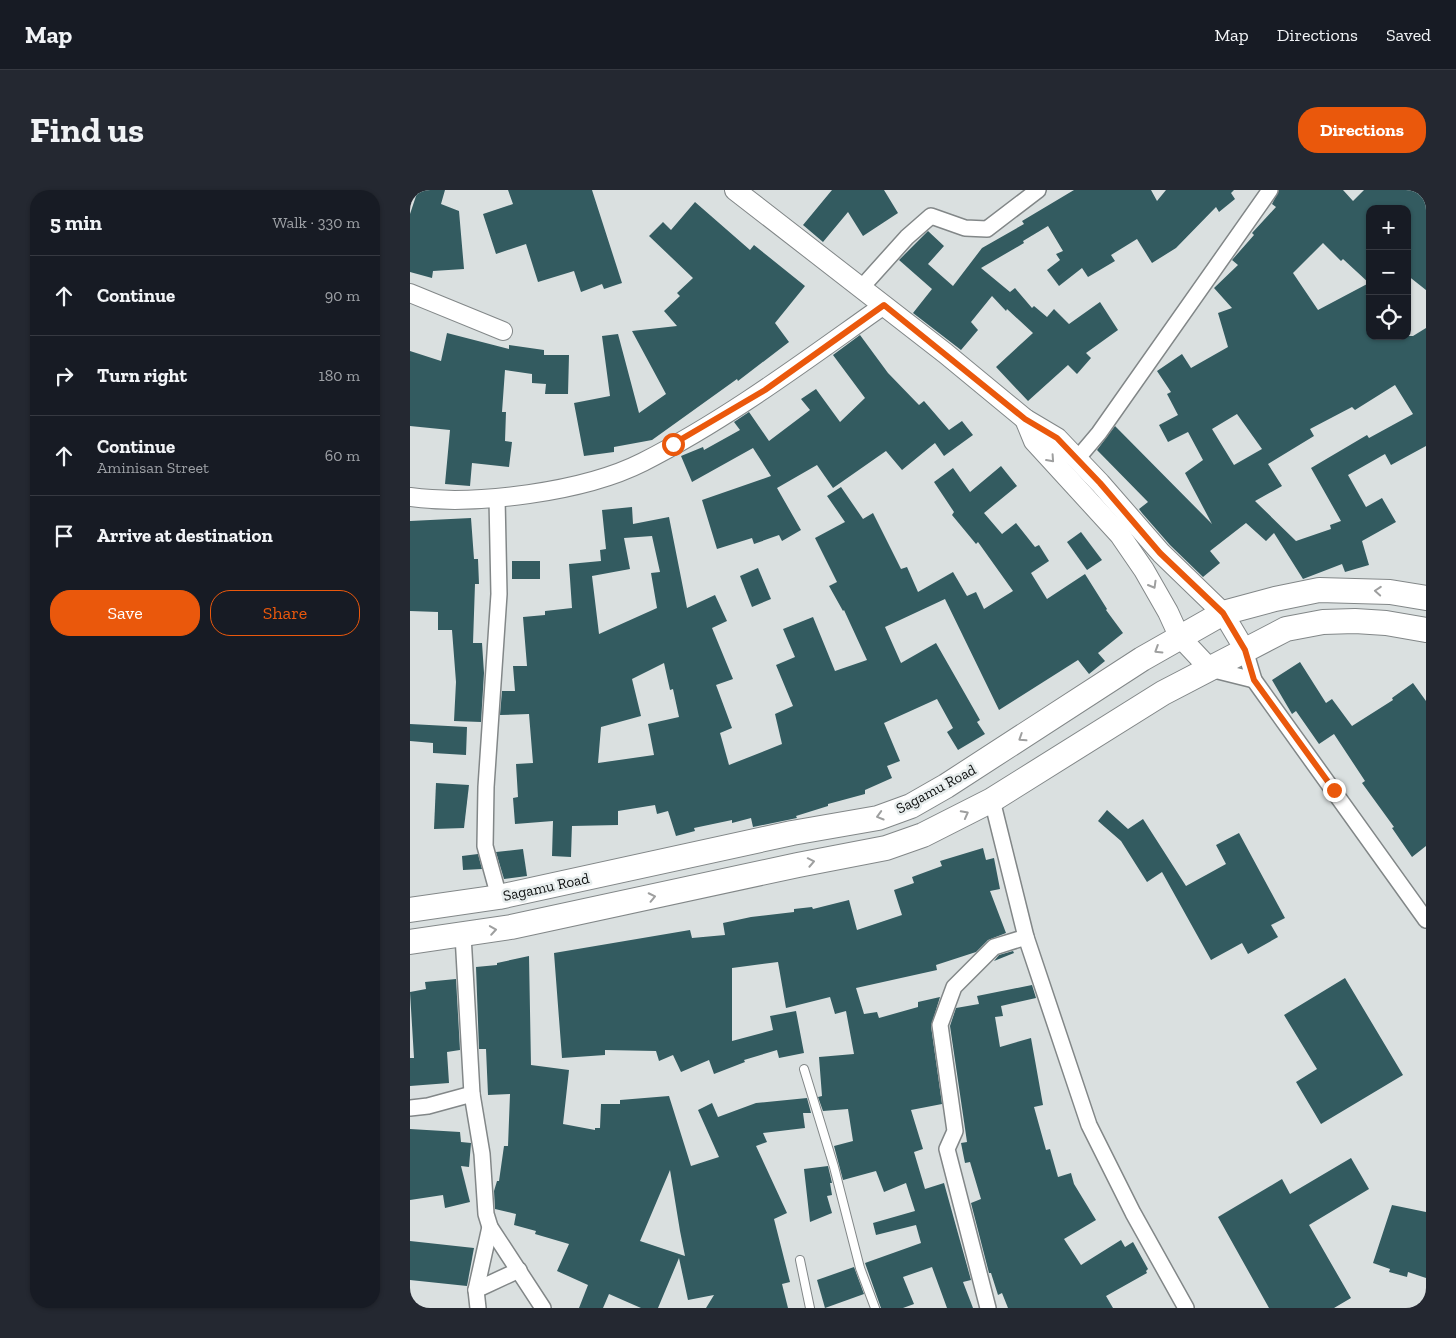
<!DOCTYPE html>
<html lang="en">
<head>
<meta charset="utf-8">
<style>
	body { margin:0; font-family:"Zilla Slab",serif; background:#242831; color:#f1f3f6 }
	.controls { position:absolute; right:15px; top:15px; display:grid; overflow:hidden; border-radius:10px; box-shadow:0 1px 4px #0004 }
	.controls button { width:45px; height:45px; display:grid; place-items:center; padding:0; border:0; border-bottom:1px solid #363941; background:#171b24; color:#f1f3f6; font:25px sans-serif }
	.stop { position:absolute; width:15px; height:15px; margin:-11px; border:4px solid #ea580c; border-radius:50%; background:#fff }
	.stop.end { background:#ea580c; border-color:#fff; box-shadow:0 1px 5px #0008 }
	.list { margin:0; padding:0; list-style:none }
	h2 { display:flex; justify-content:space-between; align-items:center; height:65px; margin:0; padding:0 20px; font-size:21px }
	h2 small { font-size:16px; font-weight:400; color:#9ea1a6 }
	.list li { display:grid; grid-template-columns:32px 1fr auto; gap:15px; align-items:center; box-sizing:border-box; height:80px; padding:0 20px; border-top:1px solid #363941 }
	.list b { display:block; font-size:19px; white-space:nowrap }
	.list p { margin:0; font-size:16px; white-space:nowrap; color:#9ea1a6 }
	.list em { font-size:16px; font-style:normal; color:#9ea1a6 }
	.actions { display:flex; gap:10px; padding:15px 20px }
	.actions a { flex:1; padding:11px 0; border:1px solid #ea580c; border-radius:20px; text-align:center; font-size:18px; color:#ea580c }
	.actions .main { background:#ea580c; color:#fff }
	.icon { flex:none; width:28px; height:28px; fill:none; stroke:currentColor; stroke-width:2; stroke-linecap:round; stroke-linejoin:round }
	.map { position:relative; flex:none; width:1016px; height:1118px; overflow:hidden; border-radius:20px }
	header { display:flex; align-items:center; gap:30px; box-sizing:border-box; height:70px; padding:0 25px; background:#171b24; border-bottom:1px solid #363941 }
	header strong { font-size:24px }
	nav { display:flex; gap:28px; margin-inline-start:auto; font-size:18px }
	.intro { display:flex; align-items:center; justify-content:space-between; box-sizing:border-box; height:120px; padding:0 30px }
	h1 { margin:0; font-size:35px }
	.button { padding:12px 22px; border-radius:20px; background:#ea580c; color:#fff; font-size:18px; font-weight:700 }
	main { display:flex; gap:30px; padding:0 30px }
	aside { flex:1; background:#171b24; border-radius:20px; box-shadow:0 1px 4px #0004 }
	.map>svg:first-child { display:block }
	.building { fill:#335b60; fill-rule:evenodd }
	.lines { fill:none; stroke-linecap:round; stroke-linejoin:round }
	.service-casing { stroke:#828788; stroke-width:10 }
	.minor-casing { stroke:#828788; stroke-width:18 }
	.tertiary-casing { stroke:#828788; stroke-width:20 }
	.secondary-casing { stroke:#828788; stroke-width:22 }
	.trunk-casing { stroke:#828788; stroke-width:26 }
	.service { stroke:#fff; stroke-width:8 }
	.minor { stroke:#fff; stroke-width:15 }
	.tertiary { stroke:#fff; stroke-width:18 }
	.secondary { stroke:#fff; stroke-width:20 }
	.trunk { stroke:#fff; stroke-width:24 }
	.oneway { stroke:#9e9f9f }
	.route { stroke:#ea580c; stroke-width:6 }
	.labels { text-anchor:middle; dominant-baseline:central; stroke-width:5; stroke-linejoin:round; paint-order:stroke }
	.street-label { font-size:15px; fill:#0d0f0f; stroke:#e7eded }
</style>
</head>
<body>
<header>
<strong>Map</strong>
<nav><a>Map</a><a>Directions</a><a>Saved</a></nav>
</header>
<div class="intro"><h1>Find us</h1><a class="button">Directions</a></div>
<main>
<aside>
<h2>5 min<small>Walk · 330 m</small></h2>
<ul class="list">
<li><svg class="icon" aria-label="ahead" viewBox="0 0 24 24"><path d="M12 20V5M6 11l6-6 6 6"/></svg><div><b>Continue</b></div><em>90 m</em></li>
<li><svg class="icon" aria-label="right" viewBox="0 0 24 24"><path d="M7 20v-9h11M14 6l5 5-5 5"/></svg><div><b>Turn right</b></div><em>180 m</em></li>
<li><svg class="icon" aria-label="ahead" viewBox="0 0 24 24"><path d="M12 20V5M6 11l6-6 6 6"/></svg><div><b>Continue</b><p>Aminisan Street</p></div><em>60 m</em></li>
<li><svg class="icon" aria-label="arrive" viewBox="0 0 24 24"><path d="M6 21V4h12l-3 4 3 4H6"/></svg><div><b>Arrive at destination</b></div></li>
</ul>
<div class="actions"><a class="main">Save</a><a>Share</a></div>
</aside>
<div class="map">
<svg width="1016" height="1118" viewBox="0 0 1016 1118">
	<rect width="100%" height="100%" fill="#dae0e0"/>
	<g class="building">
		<polygon points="8,0 35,0 31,14 49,21 54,79 23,81 22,88 0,82 0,24"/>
		<polygon points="98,0 182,0 212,93 194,99 192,94 171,102 164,81 128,92 116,54 86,64 73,24 103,14"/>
		<polygon points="422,0 474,0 488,23 453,46 438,22 413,52 393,35"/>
		<polygon points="664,0 741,0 747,11 756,0 824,0 821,3 825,9 809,22 806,17 766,58 742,73 727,49 701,65 705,71 678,87 672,78 649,96 637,80 650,70 646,64 653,61 638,36 613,51 614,53 571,78 600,102 605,98 622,118 624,116 637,127 644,119 659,134 690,112 708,140 676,163 681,168 667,184 658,175 618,211 586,177 623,143 597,119 596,121 582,106 561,132 568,140 551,160 503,123 522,99 489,70 518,41 534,56 518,74 543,96 572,58 614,34 612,31"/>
		<path d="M869,0H933L943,11L954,0H1016V100L997,85V19H960V146H1003L1016,138V256L981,275L975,264L938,285L956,317L972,308L986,332L952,351L959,375L935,382L932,374L893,389L864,343L856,351L836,333L800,361L810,373L793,387L760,355L732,323L729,319L738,312L687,260L705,236L802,334L775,283L793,270L778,242L758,252L749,235L768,225L757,204L761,202L747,181L772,164L781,178L818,157L808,123L822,118L804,98L828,75L822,70L844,45L842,43L866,17L862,14ZM913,53L931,71L933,69L959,93L908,120L883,83ZM985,195L1003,224L959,248L957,245L901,278L931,331L920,335L921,339L886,351L845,311L872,296L858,274L904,246L900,239L942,217L945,220ZM827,224L852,259L824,275L802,239Z"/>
		<polygon points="285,12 340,60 344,55 395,96 365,133 379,152 328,191 327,189 242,250 204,257 204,262 174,266 164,213 200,206 192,146 208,144 229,223 256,204 222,141 267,136 254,121 270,106 267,103 283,88 239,46 253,32 261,40"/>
		<polygon points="37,143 99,159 99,155 134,160 134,165 159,165 158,204 135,204 136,194 122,193 122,184 95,180 92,222 96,222 95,251 102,252 99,277 62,273 60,296 35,294 40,240 0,236 0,161 31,171"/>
		<polygon points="450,145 478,183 509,215 514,211 539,240 552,231 563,245 534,266 525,253 492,280 476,261 423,298 407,275 367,298 391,340 372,351 369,345 344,354 342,348 307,359 292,310 361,286 343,258 282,292 271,266 293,257 294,260 330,240 324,232 339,222 359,251 400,220 391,209 406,199 430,232 455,208 423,165"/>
		<path d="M591,276L607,296L574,323L592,344L606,333L625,357L629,355L639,371L621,383L637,409L675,384L697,419L696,420L713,443L688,463L695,471L679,484L668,470L589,520L535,409L475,437L491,473L526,453L570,530L567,532L575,544L548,560L537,542L543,538L527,509L474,533L490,571L477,576L482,588L455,600V604L418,614V616L386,626L387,628L343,637L341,628L322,633V630L284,638L285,641L266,646L258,621L247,624L245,615L208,621V635L162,636L161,667L142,666L143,631L105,634L103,608L108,607L106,574L123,573L119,524L90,525L92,501H105L103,476H117L113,427L135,425V421L162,418L159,374L191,371L190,360L196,359L192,320L222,317L223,334L259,327L277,418L305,405L317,431L302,438L323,489L306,495L322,538L310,543L319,575L372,554L365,524L383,516L366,475L385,467L373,439L403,427L425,481L457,470L434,420L433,421L419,396L427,392L405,348L435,332L417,306L431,297L453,329L463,323L491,379L497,377L508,402L543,382L557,406L566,402L574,419L603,401L568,352L566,354L542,325L544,322L524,292L543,278L560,302ZM242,346L250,382L241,383L247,418L189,444L182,386L220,379L214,348ZM254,473L260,500L263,499L269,527L238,534L244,565L188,573L191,537L231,526L222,489Z"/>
		<polygon points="61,328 64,369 68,369 69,394 65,394 63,453 72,453 74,483 71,532 44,531 46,492 42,440 28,440 28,422 0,421 0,331"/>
		<polygon points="671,342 692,370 677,380 657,352"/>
		<rect x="102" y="371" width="28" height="18"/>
		<polygon points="348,378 361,409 342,417 330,386"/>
		<polygon points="890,472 916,513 922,509 942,536 983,510 982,508 1003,493 1016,511 1016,656 1002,667 982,638 984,637 952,593 955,591 924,544 909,554 886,521 882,524 862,490"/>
		<polygon points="0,534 57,537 56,565 23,563 23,553 0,551"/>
		<polygon points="26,593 59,595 54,638 24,639"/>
		<polygon points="697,620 718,639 733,629 776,696 816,674 806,655 829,643 875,728 861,735 868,747 838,764 832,753 801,770 752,682 737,692 711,651 688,631"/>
		<polygon points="573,658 576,670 584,668 590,699 580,701 596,743 578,750 566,762 526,775 527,780 446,798 454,824 467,822 469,828 508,817 508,812 530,807 521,836 532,914 501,920 513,959 504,962 515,999 534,993 561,1090 553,1092 563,1118 537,1118 522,1077 493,1087 504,1114 493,1118 471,1118 455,1073 511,1053 506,1035 466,1045 463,1033 505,1021 496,993 474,1002 466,981 433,990 424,956 443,951 438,919 413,921 408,907 412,906 409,867 444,864 436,821 425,824 420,807 376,818 368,772 322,778 322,851 363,840 360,826 386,821 394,863 369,868 367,860 334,870 335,872 304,884 299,870 271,882 263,865 249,871 246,861 195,860 195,865 152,868 144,763 280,740 282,748 315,745 313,733 341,727 384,722 384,719 402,717 403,719 439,710 447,740 492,725 484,700 504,693 502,687 532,676 530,671"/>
		<polygon points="113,659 117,686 94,689 86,662"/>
		<polygon points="68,664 72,679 53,680 52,666"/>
		<polygon points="603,761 604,763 584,771 589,765"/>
		<path d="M119,766L121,875L159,880L153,934L185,940V938H190L191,914H210V910L259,906L281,976L309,967L288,920L302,913L308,927L346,913L397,908L401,923H393L395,938L353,943L357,952L346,956L377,1023L364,1029L380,1092L372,1094L378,1118H296L304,1105L278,1110L269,1068L248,1118H231L199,1104L193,1118H169L178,1095L147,1081L159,1054L125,1044L126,1041L104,1035L106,1024L85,1019L84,1001L87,991H89L94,956H98L100,904L78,905L76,859H69L66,777L87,775V773ZM260,980L270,1041L275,1066L230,1051Z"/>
		<polygon points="935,788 993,885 911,934 886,892 907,879 874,825"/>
		<polygon points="46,789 50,860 37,862 39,893 0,896 0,868 4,868 0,802 16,799 15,792"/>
		<polygon points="622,795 626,808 591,816 593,826 585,827 590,857 621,848 633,915 624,917 636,960 640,959 648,987 661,983 664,994 686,1030 654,1049 671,1075 711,1050 715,1057 723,1052 738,1079 736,1081 737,1083 696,1106 703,1118 598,1118 592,1103 588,1105 581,1083 579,1083 561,1013 571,1009 560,972 555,973 551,953 557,952 540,836 546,818 569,814 567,806"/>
		<polygon points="0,939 50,942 51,952 61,953 59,977 51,976 60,1012 35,1018 33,1005 0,1010"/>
		<polygon points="941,968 959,999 899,1035 941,1108 924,1118 859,1118 808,1027 872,989 880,1004"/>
		<polygon points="418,976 422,993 420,993 422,1005 417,1006 422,1023 400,1032 394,979"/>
		<polygon points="982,1015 1016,1022 1016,1088 998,1082 997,1087 979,1082 980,1079 963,1073"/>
		<polygon points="0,1051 64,1058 57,1096 0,1090"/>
		<polygon points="444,1077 454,1104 415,1118 407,1090"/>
	</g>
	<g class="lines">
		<defs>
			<g id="service">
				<polyline points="394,879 424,977 450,1078 465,1118"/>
				<polyline points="390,1070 400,1118"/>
			</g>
			<g id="minor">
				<polyline points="452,97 497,47 521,26 555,38 577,39 628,0"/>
				<polyline points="667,269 689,243 860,0"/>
				<polyline points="87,308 89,404 76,597 75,656 89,707"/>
				<polyline points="835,460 844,490 1016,730"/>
				<polyline points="800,479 844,490"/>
				<polyline points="582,610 616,747 679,935 723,1023 776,1118"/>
				<polyline points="53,745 62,904 72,964 76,1024 80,1037 133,1118"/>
				<polyline points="0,918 18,916 62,904"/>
				<polyline points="66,1100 109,1080"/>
				<polyline points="68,1118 66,1100 80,1037"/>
				<polyline points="578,1118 537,959 545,941 530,835 544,797 584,757 616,747"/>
			</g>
			<g id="tertiary">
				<polyline points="0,103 93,141"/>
				<path d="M0,307C65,316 174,302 233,272C318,229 396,170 474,115"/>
			</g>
			<g id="secondary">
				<polyline points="325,0 535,163 615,229 647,248 690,293 751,363 813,423 835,460"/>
				<polyline points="615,229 624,251 710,345 734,380 758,422 769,446 800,479"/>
			</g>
			<g id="trunk">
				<polyline points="0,720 89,707 382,643 468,628 501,616 536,596 732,469 813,423 865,409 909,400 980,402 1016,408"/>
				<polyline points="0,752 101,737 388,675 476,658 513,645 582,610 753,503 876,439 913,432 945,431 976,433 1016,440"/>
			</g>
		</defs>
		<use href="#service" class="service-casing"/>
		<use href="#minor" class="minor-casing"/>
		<use href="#tertiary" class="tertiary-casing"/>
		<use href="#secondary" class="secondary-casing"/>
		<use href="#trunk" class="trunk-casing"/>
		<use href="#service" class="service"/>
		<use href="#minor" class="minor"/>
		<use href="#tertiary" class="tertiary"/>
		<use href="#secondary" class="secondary"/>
		<use href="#trunk" class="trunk"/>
	</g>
	<defs><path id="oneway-chevron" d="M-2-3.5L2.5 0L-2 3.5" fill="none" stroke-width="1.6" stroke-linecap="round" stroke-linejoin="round" transform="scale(1.25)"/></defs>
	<g class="oneway">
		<use href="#oneway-chevron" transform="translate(641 269) rotate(48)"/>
		<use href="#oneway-chevron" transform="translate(743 395) rotate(60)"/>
		<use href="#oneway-chevron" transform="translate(968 401) rotate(-176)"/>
		<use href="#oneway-chevron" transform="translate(748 460) rotate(148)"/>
		<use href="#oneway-chevron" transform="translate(612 548) rotate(147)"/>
		<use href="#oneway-chevron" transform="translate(555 624) rotate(-28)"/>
		<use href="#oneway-chevron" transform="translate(470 626) rotate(164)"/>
		<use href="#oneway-chevron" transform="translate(401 672) rotate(-11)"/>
		<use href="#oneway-chevron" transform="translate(242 707) rotate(-12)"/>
		<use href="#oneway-chevron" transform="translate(83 740) rotate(-9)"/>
	</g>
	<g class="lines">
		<polyline class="route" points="263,254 355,200 474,115 615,229 647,248 690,293 750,363 813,423 835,460 844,490 924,600"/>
	</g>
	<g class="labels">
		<g class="street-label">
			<text transform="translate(526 599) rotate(-28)">Sagamu Road</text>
			<text transform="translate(136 697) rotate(-12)">Sagamu Road</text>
		</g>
	</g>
</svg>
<div class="controls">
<button>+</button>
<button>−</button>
<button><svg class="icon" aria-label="locate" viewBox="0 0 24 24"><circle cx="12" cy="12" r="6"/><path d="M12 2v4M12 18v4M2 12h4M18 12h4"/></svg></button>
</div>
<div class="stop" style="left:263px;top:254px"></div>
<div class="stop end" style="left:924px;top:600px"></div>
</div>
</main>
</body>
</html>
